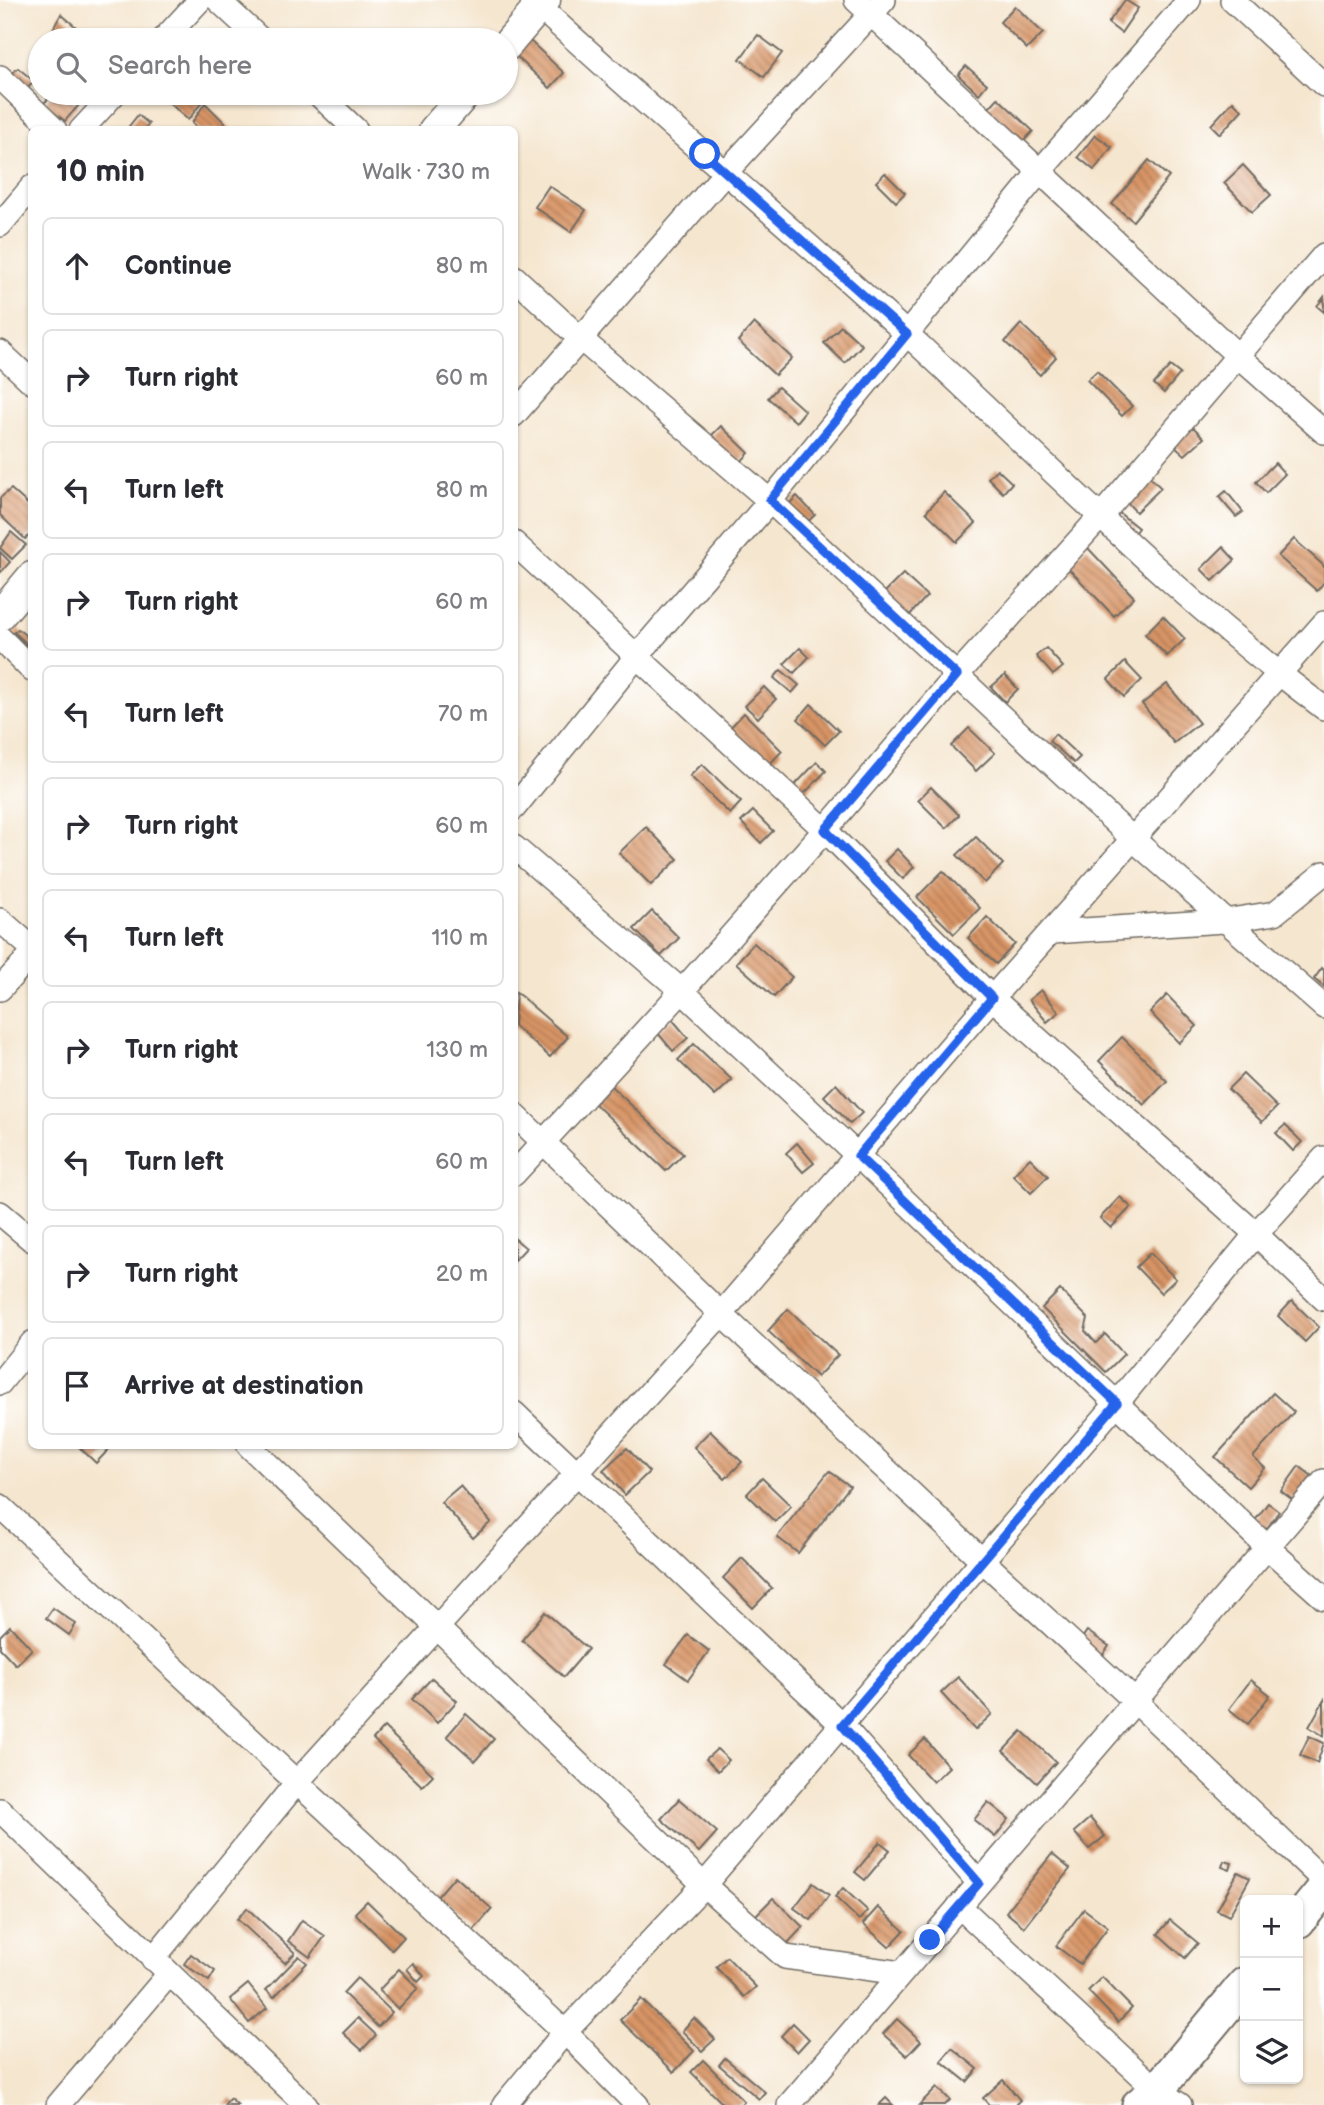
<!DOCTYPE html>
<html lang="en">
<head>
<meta charset="utf-8">
<style>
	body { margin:0; font-family:"Balsamiq Sans",sans-serif; background:#f2f2f3; color:#2b2b33 }
	.controls { position:absolute; right:21px; bottom:21px; display:grid; overflow:hidden; border-radius:10px; box-shadow:0 2px 5px #0004 }
	.controls button { width:63px; height:63px; display:grid; place-items:center; padding:0; border:0; border-bottom:2px solid #e1e1e2; background:#fff; color:#2b2b33; font:35px sans-serif }
	.stop { position:absolute; width:21px; height:21px; margin:-16px; border:5px solid #2563eb; border-radius:50%; background:#fff }
	.stop.end { background:#2563eb; border-color:#fff; box-shadow:0 2px 7px #0008 }
	.list { margin:0; padding:0; list-style:none }
	h2 { display:flex; justify-content:space-between; align-items:center; height:91px; margin:0; padding:0 28px; font-size:30px }
	h2 small { font-size:23px; font-weight:400; color:#7c7c81 }
	.list li { display:grid; grid-template-columns:46px 1fr auto; gap:21px; align-items:center; box-sizing:border-box; height:98px; margin:0 14px 14px; padding:0 14px; border:2px solid #e1e1e2; border-radius:10px }
	.list b { display:block; font-size:26px; white-space:nowrap }
	.list em { font-size:23px; font-style:normal; color:#7c7c81 }
	.icon { flex:none; width:38px; height:38px; fill:none; stroke:currentColor; stroke-width:2; stroke-linecap:round; stroke-linejoin:round }
	.map { position:relative; flex:none; width:1324px; height:2105px; overflow:hidden }
	.search { position:absolute; background:#fff; box-shadow:0 2px 5px #0004; left:28px; top:28px; width:490px; height:77px; display:flex; align-items:center; gap:18px; box-sizing:border-box; padding:0 24px; border-radius:38px; color:#7c7c81; font-size:26px }
	.panel { position:absolute; background:#fff; box-shadow:0 2px 5px #0004; left:28px; top:126px; width:490px; height:1323px; border-radius:10px }
	.map>svg:first-child { display:block }
	.building { fill:url(#building-back-hatch) }
	.lines { fill:none; stroke-linecap:round; stroke-linejoin:round }
	.minor-casing { stroke:#726c64; stroke-width:26 }
	.tertiary-casing { stroke:#726c64; stroke-width:33 }
	.secondary-casing { stroke:#726c64; stroke-width:37 }
	.minor { stroke:#fff; stroke-width:23 }
	.tertiary { stroke:#fff; stroke-width:30 }
	.secondary { stroke:#fff; stroke-width:33 }
	.route { stroke:#2563eb; stroke-width:9 }
</style>
</head>
<body>
<div class="map">
<svg width="1324" height="2105" viewBox="0 0 1324 2105">
	<defs>
		<pattern id="building-back-hatch" width="6" height="6" patternUnits="userSpaceOnUse" patternTransform="scale(1.75)"><rect width="6" height="6" fill="#d89465"/><path d="M-1 5l2 2M0 0l6 6M5-1l2 2" fill="none" stroke="#af7953"/></pattern>
	</defs>
	<rect width="100%" height="100%" fill="#fff"/>
	<filter id="ink" filterUnits="userSpaceOnUse"><feTurbulence type="fractalNoise" baseFrequency=".0143" numOctaves="2"/><feDisplacementMap in="SourceGraphic" scale="14" xChannelSelector="R" yChannelSelector="G"/><feConvolveMatrix kernelMatrix="1 2 1 2 8 2 1 2 1" color-interpolation-filters="sRGB"/></filter>
	<filter id="wash" filterUnits="userSpaceOnUse"><feTurbulence type="fractalNoise" baseFrequency=".00686" numOctaves="4" result="noise"/><feDisplacementMap in="SourceGraphic" scale="28" xChannelSelector="R" yChannelSelector="G"/><feGaussianBlur stdDeviation="1.57" result="paint"/><feColorMatrix in="noise" values="0 0 0 0 0 0 0 0 0 0 0 0 0 0 0 0 0 1.4 0 .05"/><feComposite in="paint" operator="in"/></filter>
	<g filter="url(#wash)">
		<rect width="100%" height="100%" fill="#f5e6cf"/>
		<g id="blocks">
			<g class="building">
				<polygon points="1125,0 1138,8 1121,33 1108,23"/>
				<polygon points="1015,6 1043,33 1027,49 1000,22"/>
				<polygon points="61,14 91,40 69,40 53,29"/>
				<polygon points="758,35 782,53 764,77 740,59"/>
				<polygon points="527,38 564,73 550,88 513,53"/>
				<polygon points="966,66 987,84 979,94 958,75"/>
				<polygon points="18,68 34,81 27,89 10,75"/>
				<polygon points="54,93 64,93 79,105 65,121 43,104"/>
				<polygon points="159,93 192,93 202,102 188,120"/>
				<polygon points="998,98 1033,131 1023,142 988,109"/>
				<polygon points="1233,101 1242,110 1220,134 1211,125"/>
				<polygon points="205,103 232,130 198,130 192,123"/>
				<polygon points="138,115 149,124 144,130 126,130"/>
				<polygon points="1095,135 1112,147 1094,170 1078,157"/>
				<polygon points="1149,160 1169,177 1133,221 1112,204"/>
				<polygon points="1243,165 1271,195 1252,212 1224,183"/>
				<polygon points="885,173 905,193 896,202 876,182"/>
				<polygon points="549,186 586,210 571,232 535,207"/>
				<polygon points="1324,297 1324,312 1317,306"/>
				<polygon points="754,323 792,358 775,375 738,341"/>
				<polygon points="1021,324 1056,357 1040,375 1005,342"/>
				<polygon points="841,326 862,345 845,363 824,343"/>
				<polygon points="1170,366 1180,374 1164,393 1154,384"/>
				<polygon points="1097,371 1132,406 1122,416 1087,380"/>
				<polygon points="778,387 805,411 796,422 768,398"/>
				<polygon points="721,426 749,453 738,465 710,437"/>
				<polygon points="1193,427 1204,438 1185,455 1174,445"/>
				<polygon points="1275,463 1285,474 1266,493 1256,482"/>
				<polygon points="997,469 1012,483 1003,493 988,478"/>
				<polygon points="1149,476 1161,488 1136,512 1125,500"/>
				<polygon points="11,489 32,508 32,533 25,539 0,515 0,498"/>
				<polygon points="1226,491 1243,512 1236,517 1219,497"/>
				<polygon points="944,492 976,523 957,542 926,512"/>
				<polygon points="797,496 815,515 804,525 786,507"/>
				<polygon points="1113,508 1138,528 1131,537 1107,517"/>
				<polygon points="11,532 26,545 12,559 0,548"/>
				<polygon points="1294,539 1324,566 1324,582 1317,591 1278,556"/>
				<polygon points="1087,547 1134,597 1114,616 1067,567"/>
				<polygon points="1223,547 1235,560 1213,581 1201,569"/>
				<polygon points="0,552 10,562 0,573"/>
				<polygon points="903,574 927,596 908,617 883,594"/>
				<polygon points="1163,616 1185,639 1167,656 1145,634"/>
				<polygon points="18,629 32,641 32,648 14,632"/>
				<polygon points="13,633 31,650 26,655 7,637"/>
				<polygon points="800,648 809,657 794,673 784,664"/>
				<polygon points="1046,648 1063,667 1053,675 1036,656"/>
				<polygon points="1125,662 1142,680 1124,697 1108,679"/>
				<polygon points="781,670 799,685 792,693 774,678"/>
				<polygon points="1005,675 1018,689 1005,702 991,687"/>
				<polygon points="1167,684 1199,723 1174,743 1142,704"/>
				<polygon points="764,687 776,699 758,718 745,706"/>
				<polygon points="811,704 839,731 825,745 798,719"/>
				<polygon points="744,713 782,751 765,769 727,731"/>
				<polygon points="969,728 995,753 976,771 951,746"/>
				<polygon points="1055,734 1080,757 1074,763 1049,741"/>
				<polygon points="817,762 826,771 801,797 792,788"/>
				<polygon points="702,764 741,802 730,814 690,776"/>
				<polygon points="931,787 959,815 946,828 918,800"/>
				<polygon points="753,811 773,831 761,843 741,822"/>
				<polygon points="646,827 678,859 651,885 619,853"/>
				<polygon points="976,837 1003,864 985,883 957,855"/>
				<polygon points="897,849 914,867 903,879 885,861"/>
				<polygon points="943,871 980,908 954,934 917,897"/>
				<polygon points="652,911 679,938 661,956 634,929"/>
				<polygon points="987,917 1015,944 996,964 968,938"/>
				<polygon points="754,943 792,977 774,997 736,963"/>
				<polygon points="1322,968 1324,970 1324,987 1314,979"/>
				<polygon points="1041,990 1059,1012 1047,1022 1029,1000"/>
				<polygon points="516,992 568,1037 550,1057 514,1026"/>
				<polygon points="1167,995 1197,1026 1179,1043 1150,1012"/>
				<polygon points="672,1019 688,1038 673,1051 657,1032"/>
				<polygon points="1122,1037 1167,1081 1144,1105 1099,1061"/>
				<polygon points="694,1044 732,1080 715,1096 678,1060"/>
				<polygon points="1243,1074 1277,1107 1262,1122 1228,1089"/>
				<polygon points="836,1084 862,1113 850,1124 824,1096"/>
				<polygon points="611,1086 683,1154 666,1171 595,1104"/>
				<polygon points="1285,1125 1302,1142 1293,1151 1276,1133"/>
				<polygon points="797,1143 814,1163 803,1172 786,1153"/>
				<polygon points="1030,1158 1048,1176 1031,1193 1013,1175"/>
				<polygon points="1120,1197 1131,1207 1111,1228 1100,1218"/>
				<polygon points="514,1238 526,1248 514,1261"/>
				<polygon points="1150,1253 1176,1279 1161,1293 1136,1267"/>
				<polygon points="1060,1290 1088,1318 1085,1331 1096,1343 1105,1334 1124,1354 1106,1372 1042,1308"/>
				<polygon points="1292,1301 1319,1327 1305,1342 1278,1316"/>
				<polygon points="788,1309 838,1355 817,1377 768,1331"/>
				<polygon points="1273,1393 1294,1412 1253,1457 1265,1468 1248,1487 1215,1457"/>
				<polygon points="710,1431 742,1462 725,1479 694,1447"/>
				<polygon points="78,1446 112,1446 96,1463"/>
				<polygon points="627,1448 649,1472 625,1495 603,1470"/>
				<polygon points="1299,1466 1312,1476 1294,1501 1281,1491"/>
				<polygon points="829,1471 850,1486 798,1553 777,1537"/>
				<polygon points="762,1478 791,1506 775,1522 747,1494"/>
				<polygon points="460,1486 491,1522 473,1538 441,1502"/>
				<polygon points="1268,1503 1279,1511 1266,1530 1254,1522"/>
				<polygon points="742,1558 772,1588 753,1608 723,1578"/>
				<polygon points="53,1608 76,1624 69,1635 46,1618"/>
				<polygon points="545,1612 588,1649 564,1677 522,1640"/>
				<polygon points="10,1626 32,1649 16,1665 0,1648 0,1636"/>
				<polygon points="1087,1631 1109,1646 1098,1662 1076,1647"/>
				<polygon points="688,1635 709,1651 688,1680 666,1664"/>
				<polygon points="958,1677 992,1714 975,1730 941,1693"/>
				<polygon points="432,1678 457,1701 437,1723 412,1699"/>
				<polygon points="1251,1680 1270,1695 1248,1724 1229,1709"/>
				<polygon points="1324,1700 1324,1736 1309,1727"/>
				<polygon points="466,1714 494,1739 475,1761 447,1736"/>
				<polygon points="384,1727 433,1775 422,1786 373,1739"/>
				<polygon points="1022,1731 1056,1762 1037,1783 1003,1751"/>
				<polygon points="1309,1736 1324,1743 1317,1763 1300,1755"/>
				<polygon points="925,1739 949,1767 933,1782 908,1755"/>
				<polygon points="717,1749 729,1760 718,1771 706,1759"/>
				<polygon points="679,1799 717,1832 699,1852 661,1819"/>
				<polygon points="988,1802 1009,1819 995,1837 974,1820"/>
				<polygon points="1090,1818 1105,1836 1089,1849 1074,1832"/>
				<polygon points="880,1842 890,1850 865,1880 855,1872"/>
				<polygon points="1052,1854 1070,1869 1024,1927 1006,1912"/>
				<polygon points="1224,1861 1232,1863 1230,1870 1222,1867"/>
				<polygon points="1238,1872 1250,1878 1229,1916 1217,1910"/>
				<polygon points="455,1876 492,1909 473,1931 436,1898"/>
				<polygon points="813,1883 829,1895 811,1920 794,1908"/>
				<polygon points="843,1888 868,1911 859,1920 835,1897"/>
				<polygon points="773,1898 803,1927 785,1946 755,1916"/>
				<polygon points="367,1901 404,1937 392,1950 355,1913"/>
				<polygon points="878,1907 904,1931 889,1947 863,1924"/>
				<polygon points="247,1908 295,1953 285,1963 237,1919"/>
				<polygon points="1084,1909 1108,1927 1080,1964 1056,1946"/>
				<polygon points="302,1920 325,1936 310,1957 288,1941"/>
				<polygon points="1170,1920 1198,1943 1185,1958 1158,1934"/>
				<polygon points="191,1954 215,1971 209,1981 184,1964"/>
				<polygon points="299,1956 307,1963 274,1997 266,1990"/>
				<polygon points="727,1957 756,1987 744,1997 716,1967"/>
				<polygon points="413,1963 424,1976 418,1982 407,1969"/>
				<polygon points="399,1969 418,1988 398,2009 379,1990"/>
				<polygon points="1102,1977 1132,2008 1118,2022 1088,1991"/>
				<polygon points="357,1978 392,2012 378,2027 343,1993"/>
				<polygon points="248,1984 267,2008 249,2023 230,1999"/>
				<polygon points="641,1999 694,2051 674,2072 620,2020"/>
				<polygon points="358,2018 376,2035 362,2050 343,2033"/>
				<polygon points="694,2018 715,2039 702,2051 682,2031"/>
				<polygon points="897,2019 921,2041 907,2056 883,2034"/>
				<polygon points="793,2023 809,2039 797,2052 781,2036"/>
				<polygon points="952,2048 978,2069 967,2082 941,2061"/>
				<polygon points="725,2058 765,2092 759,2099 719,2065"/>
				<polygon points="703,2060 744,2101 740,2105 724,2105 691,2072"/>
				<polygon points="1003,2080 1020,2100 1015,2105 989,2105 983,2098"/>
				<polygon points="937,2087 950,2100 945,2105 919,2105"/>
				<polygon points="230,2098 238,2105 224,2105"/>
				<polygon points="886,2098 893,2105 879,2105"/>
			</g>
		</g>
	</g>
	<g filter="url(#ink)">
		<use href="#blocks" fill-opacity="0" stroke="#726c64" stroke-width="2"/>
		<g class="lines">
			<defs>
				<g id="minor">
					<polyline points="218,0 261,40"/>
					<path d="M532,0C654,114 784,220 907,334C1044,460 1174,596 1324,708"/>
					<polyline points="856,0 1237,355 1324,432"/>
					<polyline points="1232,0 1324,85"/>
					<polyline points="163,40 200,0"/>
					<polyline points="0,77 55,130"/>
					<polyline points="317,93 356,130"/>
					<polyline points="81,130 115,93"/>
					<polyline points="0,225 32,187"/>
					<polyline points="514,277 582,340 770,501 1134,840 1324,1007"/>
					<polyline points="0,352 32,382"/>
					<polyline points="514,415 726,172 884,0"/>
					<polyline points="514,543 825,830 992,998 1256,1234 1324,1299"/>
					<polyline points="0,638 32,670"/>
					<polyline points="514,808 637,656 770,501 1041,170 1189,0"/>
					<polyline points="514,847 682,991 858,1156 1267,1547 1324,1598"/>
					<polyline points="0,920 32,948"/>
					<polyline points="1052,932 1224,921 1275,913 1324,873"/>
					<polyline points="0,989 32,954"/>
					<polyline points="514,1114 721,1314 982,1560 1136,1702 1324,1881"/>
					<polyline points="514,1174 682,991 825,830 957,675 1100,517 1324,255"/>
					<polyline points="0,1213 32,1240"/>
					<polyline points="0,1383 32,1343"/>
					<polyline points="514,1413 842,1725 979,1883"/>
					<polyline points="249,1446 704,1885 785,1957 901,1973"/>
					<polyline points="0,1506 565,2032 637,2105"/>
					<polyline points="0,1810 306,2105"/>
					<polyline points="959,1906 1157,2090 1180,2105"/>
					<polyline points="153,1959 298,1781 721,1314 992,998 1324,623"/>
					<polyline points="58,2105 169,1974"/>
					<polyline points="504,2105 565,2032 704,1885 1117,1403 1256,1234 1324,1158"/>
					<polyline points="789,2105 1324,1481"/>
				</g>
				<g id="tertiary">
					<polyline points="506,46 545,0"/>
					<polyline points="434,130 466,93"/>
					<polyline points="0,615 32,577"/>
				</g>
				<g id="secondary">
					<polyline points="1298,1921 1324,1889"/>
					<polyline points="1139,2105 1157,2090 1245,1984"/>
				</g>
			</defs>
			<use href="#minor" class="minor-casing"/>
			<use href="#tertiary" class="tertiary-casing"/>
			<use href="#secondary" class="secondary-casing"/>
			<use href="#minor" class="minor"/>
			<use href="#tertiary" class="tertiary"/>
			<use href="#secondary" class="secondary"/>
		</g>
	</g>
	<g class="lines" filter="url(#ink)">
		<polyline class="route" points="705,154 907,334 770,500 957,675 825,830 992,998 858,1156 1117,1403 842,1725 979,1883 930,1940"/>
	</g>
</svg>
<div class="controls">
<button>+</button>
<button>−</button>
<button><svg class="icon" aria-label="layers" viewBox="0 0 24 24"><path d="M12 4l9 5-9 5-9-5zM3 14l9 5 9-5"/></svg></button>
</div>
<div class="stop" style="left:705px;top:154px"></div>
<div class="stop end" style="left:930px;top:1940px"></div>
<div class="search"><svg class="icon" aria-label="search" viewBox="0 0 24 24"><circle cx="10" cy="10" r="6"/><path d="M15 15l6 6"/></svg>Search here</div>
<section class="panel">
<h2>10 min<small>Walk · 730 m</small></h2>
<ul class="list">
<li><svg class="icon" aria-label="ahead" viewBox="0 0 24 24"><path d="M12 20V5M6 11l6-6 6 6"/></svg><div><b>Continue</b></div><em>80 m</em></li>
<li><svg class="icon" aria-label="right" viewBox="0 0 24 24"><path d="M7 20v-9h11M14 6l5 5-5 5"/></svg><div><b>Turn right</b></div><em>60 m</em></li>
<li><svg class="icon" aria-label="left" viewBox="0 0 24 24"><path d="M17 20v-9H6M10 6l-5 5 5 5"/></svg><div><b>Turn left</b></div><em>80 m</em></li>
<li><svg class="icon" aria-label="right" viewBox="0 0 24 24"><path d="M7 20v-9h11M14 6l5 5-5 5"/></svg><div><b>Turn right</b></div><em>60 m</em></li>
<li><svg class="icon" aria-label="left" viewBox="0 0 24 24"><path d="M17 20v-9H6M10 6l-5 5 5 5"/></svg><div><b>Turn left</b></div><em>70 m</em></li>
<li><svg class="icon" aria-label="right" viewBox="0 0 24 24"><path d="M7 20v-9h11M14 6l5 5-5 5"/></svg><div><b>Turn right</b></div><em>60 m</em></li>
<li><svg class="icon" aria-label="left" viewBox="0 0 24 24"><path d="M17 20v-9H6M10 6l-5 5 5 5"/></svg><div><b>Turn left</b></div><em>110 m</em></li>
<li><svg class="icon" aria-label="right" viewBox="0 0 24 24"><path d="M7 20v-9h11M14 6l5 5-5 5"/></svg><div><b>Turn right</b></div><em>130 m</em></li>
<li><svg class="icon" aria-label="left" viewBox="0 0 24 24"><path d="M17 20v-9H6M10 6l-5 5 5 5"/></svg><div><b>Turn left</b></div><em>60 m</em></li>
<li><svg class="icon" aria-label="right" viewBox="0 0 24 24"><path d="M7 20v-9h11M14 6l5 5-5 5"/></svg><div><b>Turn right</b></div><em>20 m</em></li>
<li><svg class="icon" aria-label="arrive" viewBox="0 0 24 24"><path d="M6 21V4h12l-3 4 3 4H6"/></svg><div><b>Arrive at destination</b></div></li>
</ul>
</section>
</div>
</body>
</html>
